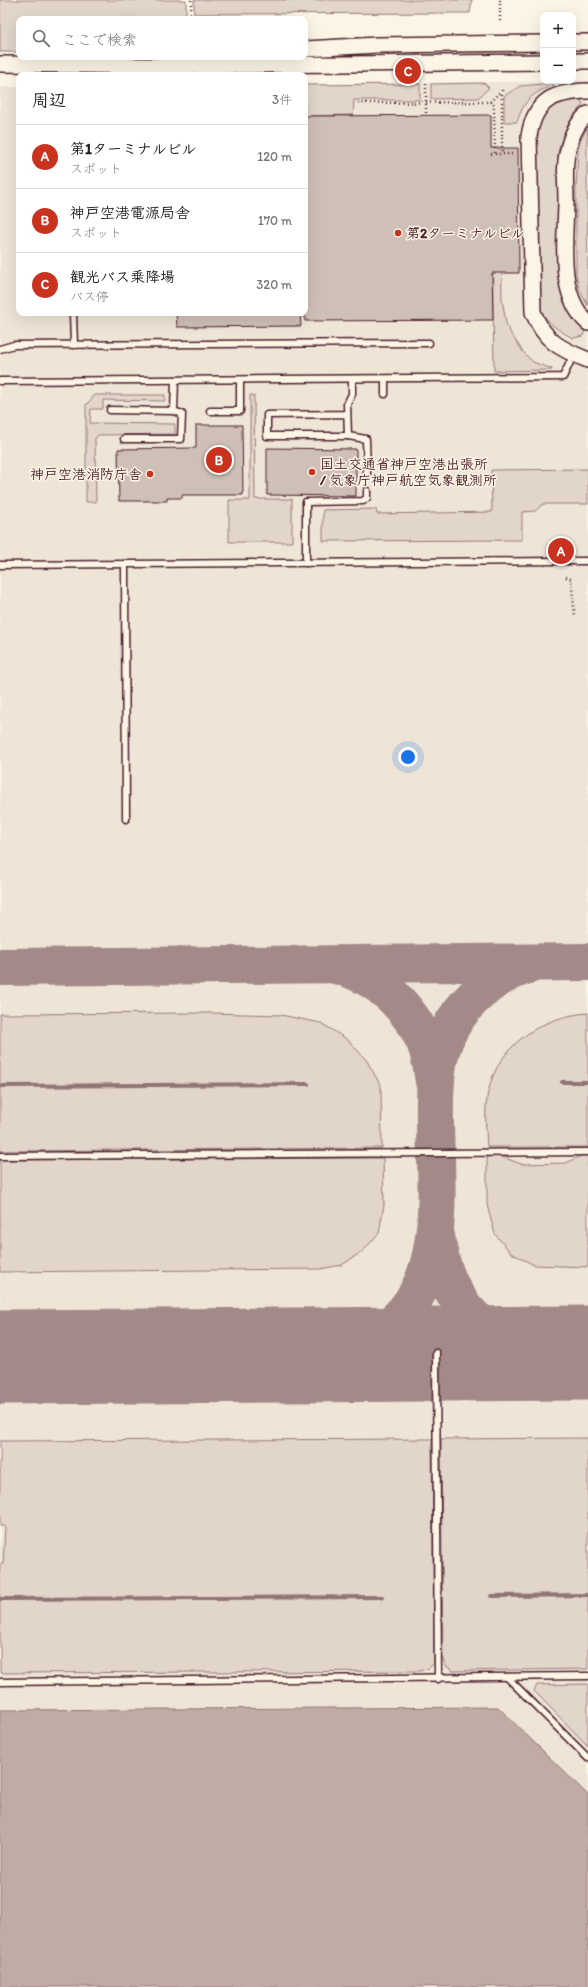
<!DOCTYPE html>
<html lang="ja">
<head>
<meta charset="utf-8">
<style>
	body { margin:0; font-family:Itim,"Klee One",sans-serif; background:#f2f2f2; color:#222 }
	.controls { position:absolute; right:12px; top:12px; display:grid; overflow:hidden; border-radius:8px; box-shadow:0 4px 16px #0002 }
	.controls button { width:36px; height:36px; display:grid; place-items:center; padding:0; border:0; border-bottom:1px solid #e0e0e0; background:#fff; color:#222; font:20px sans-serif }
	.you { position:absolute; left:408px; top:757px; width:14px; height:14px; margin:-10px; border:3px solid #fff; border-radius:50%; background:#1a73e8; box-shadow:0 0 0 6px #1a73e833 }
	.badge { display:grid; place-items:center; width:26px; height:26px; border-radius:50%; background:#c8321e; color:#fff; font-size:13px; font-weight:700 }
	.pin { position:absolute; translate:-50% -50%; border:2px solid #fff; box-shadow:0 1px 4px #0006 }
	.list { margin:0; padding:0; list-style:none }
	h2 { display:flex; justify-content:space-between; align-items:center; height:52px; margin:0; padding:0 16px; font-size:17px }
	h2 small { font-size:13px; font-weight:400; color:#767676 }
	.list li { display:grid; grid-template-columns:26px 1fr auto; gap:12px; align-items:center; box-sizing:border-box; height:64px; padding:0 16px; border-top:1px solid #e0e0e0 }
	.list b { display:block; font-size:15px; white-space:nowrap }
	.list p { margin:0; font-size:13px; white-space:nowrap; color:#767676 }
	.list em { font-size:13px; font-style:normal; color:#767676 }
	.icon { flex:none; width:22px; height:22px; fill:none; stroke:currentColor; stroke-width:2; stroke-linecap:round; stroke-linejoin:round }
	.map { position:relative; flex:none; width:588px; height:1987px; overflow:hidden }
	.search { position:absolute; background:#fff; box-shadow:0 4px 16px #0002; left:16px; top:16px; width:292px; height:44px; display:flex; align-items:center; gap:10px; box-sizing:border-box; padding:0 14px; border-radius:8px; color:#767676; font-size:15px }
	.panel { position:absolute; background:#fff; box-shadow:0 4px 16px #0002; left:16px; top:72px; width:292px; height:244px; border-radius:8px }
	.map>svg:first-child { display:block }
	.built { fill:#eee5d7 }
	.green { fill:#e2d5ca; stroke:#967a7a }
	.water { fill:#c0aca5; stroke:#917474 }
	.lines { fill:none; stroke-linecap:round; stroke-linejoin:round }
	.stream { stroke:#917474; stroke-width:4 }
	.taxiway { stroke:#a38a88; stroke-width:38 }
	.runway { stroke:#a38a88; stroke-width:95 }
	.building { fill:#cfc0b7; stroke:#4a1f2b }
	.service-casing { stroke:#4a1f2b; stroke-width:9 }
	.tertiary-casing { stroke:#4a1f2b; stroke-width:18 }
	.path { stroke:#4a1f2b; stroke-width:2.5; stroke-dasharray:1 3; stroke-linecap:butt }
	.service { stroke:#fcf5e5; stroke-width:6 }
	.tertiary { stroke:#fcf5e5; stroke-width:15 }
	.poi-dot { fill:#c8321e; stroke:#fcf5e5; stroke-width:1.5 }
	.labels { text-anchor:middle; dominant-baseline:central; stroke-width:3; stroke-linejoin:round; paint-order:stroke }
	.poi-label { font-size:14px; font-weight:bold; fill:#4a1f2b; stroke:#fcf5e5; text-anchor:start }
</style>
</head>
<body>
<div class="map">
<svg width="588" height="1987" viewBox="0 0 588 1987">
	<rect width="100%" height="100%" fill="#fcf5e5"/>
	<filter id="ink" filterUnits="userSpaceOnUse"><feTurbulence type="fractalNoise" baseFrequency=".025" numOctaves="2"/><feDisplacementMap in="SourceGraphic" scale="8" xChannelSelector="R" yChannelSelector="G"/><feConvolveMatrix kernelMatrix="1 2 1 2 8 2 1 2 1" color-interpolation-filters="sRGB"/></filter>
	<g filter="url(#ink)">
		<polygon class="built" points="588,81 588,1795 498,1707 0,1710 0,87 19,87 19,313 305,313 305,84"/>
		<g class="green">
			<polygon points="0,0 186,0 186,19 19,19 19,52 0,52"/>
			<polygon points="194,0 472,0 470,13 194,14"/>
			<polygon points="484,83 489,88 478,98 431,99 431,84"/>
			<path d="M554,83V85C532,93 524,100 517,122H504V96L520,86Z"/>
			<polygon points="420,84 420,100 354,100 353,115 305,116 305,85"/>
			<path d="M579,96L583,104C569,120 562,133 558,154L559,280L567,305L578,323L585,330L583,336L573,338C557,330 547,323 539,307L535,132C544,106 553,103 579,96Z"/>
			<polygon points="588,127 587,142 588,306 579,289 576,274 576,189 578,149 581,139"/>
			<polygon points="491,163 500,168 502,298 506,323 511,334 524,353 533,362 552,369 552,370 494,371"/>
			<polygon points="95,395 165,395 165,401 103,400 103,409 91,409 90,423 175,424 175,434 99,435 95,438 96,502 86,502 86,405"/>
			<polygon points="250,395 254,395 255,499 292,499 292,542 229,542 229,500 250,500"/>
			<polygon points="588,469 588,504 543,504 535,511 522,512 522,540 323,541 323,510 376,509 377,514 492,512 491,470"/>
			<polygon points="209,1013 281,1015 321,1023 348,1040 367,1061 381,1086 382,1148 0,1151 0,1014"/>
			<path d="M588,1013V1147H487C486,1130 484,1110 488,1092C498,1045 542,1016 588,1013Z"/>
			<polygon points="588,1155 588,1267 534,1265 511,1253 495,1234 487,1205 487,1156 500,1156 521,1164 566,1163 581,1156"/>
			<polygon points="383,1158 384,1205 379,1233 363,1251 342,1265 320,1269 0,1272 0,1160"/>
			<polygon points="588,1438 588,1669 453,1671 446,1666 443,1660 441,1439"/>
			<polygon points="432,1439 434,1663 429,1668 420,1671 0,1673 0,1564 3,1564 5,1526 0,1526 0,1441"/>
			<polygon points="588,1684 588,1746 534,1691 537,1685"/>
		</g>
		<polygon class="water" points="498,1707 588,1795 588,1987 0,1987 0,1710"/>
		<g class="lines">
			<g class="stream">
				<polyline points="562,1082 588,1082"/>
				<polyline points="0,1086 308,1084"/>
				<polyline points="491,1596 588,1595"/>
				<polyline points="0,1599 382,1597"/>
			</g>
			<g class="taxiway">
				<path d="M339,966C377,975 409,1007 425,1042C430,1054 432,1067 434,1081"/>
				<polyline points="0,967 588,962"/>
				<path d="M436,1236C446,1306 484,1341 552,1353"/>
				<path d="M316,1355C330,1352 344,1350 357,1344C452,1308 436,1203 435,1122C434,1074 436,1035 472,999C488,983 507,971 529,965"/>
			</g>
			<polyline class="runway" points="0,1357 588,1353"/>
		</g>
		<g class="building">
			<polygon points="491,115 491,148 518,148 519,273 492,273 493,320 305,321 305,116"/>
			<polygon points="176,313 300,313 301,326 177,327"/>
			<polygon points="196,425 242,425 243,495 182,495 182,498 167,498 167,501 119,501 118,449 196,448"/>
			<polygon points="267,448 356,449 356,496 267,495"/>
		</g>
		<g class="lines">
			<defs>
				<g id="service">
					<polyline points="73,313 74,345"/>
					<polyline points="0,349 14,345 429,343"/>
					<polyline points="0,381 563,377 574,354"/>
					<polyline points="385,394 385,379"/>
					<polyline points="110,410 174,411"/>
					<polyline points="210,411 240,411 240,380"/>
					<polyline points="347,414 267,415 267,436 348,436 347,404 352,394 352,379"/>
					<polyline points="348,436 366,439 367,474"/>
					<polyline points="124,439 181,439 182,414 174,411 175,380"/>
					<polyline points="567,561 588,561"/>
					<polyline points="306,563 306,502 363,501 367,498 367,491"/>
					<polyline points="125,564 126,819"/>
					<polyline points="0,565 556,561"/>
					<polyline points="0,1156 588,1152"/>
					<polyline points="436,1353 438,1679"/>
					<polyline points="507,1677 588,1758"/>
					<polyline points="0,1682 588,1676"/>
				</g>
				<g id="tertiary">
					<polyline points="573,42 588,42"/>
					<polyline points="305,49 377,45 543,43"/>
					<polyline points="573,61 588,61"/>
					<polyline points="0,64 152,66 543,62"/>
					<path d="M588,91C553,92 535,100 529,136L533,312C544,341 560,349 588,360"/>
					<path d="M588,114C576,123 570,139 567,154C564,168 566,185 566,200C566,238 556,294 588,323"/>
				</g>
			</defs>
			<use href="#service" class="service-casing"/>
			<use href="#tertiary" class="tertiary-casing"/>
			<g class="path">
				<polyline points="191,0 191,19"/>
				<polyline points="500,0 500,23"/>
				<polyline points="426,84 426,115"/>
				<polyline points="502,90 502,154"/>
				<polyline points="490,102 501,91"/>
				<polyline points="358,103 490,102 494,105 495,154"/>
				<polyline points="491,154 513,154"/>
				<polyline points="566,577 571,579 575,616"/>
			</g>
			<use href="#service" class="service"/>
			<use href="#tertiary" class="tertiary"/>
		</g>
	</g>
	<g class="poi-dot">
		<circle cx="398" cy="233" r="4"/>
		<circle cx="312" cy="472" r="4"/>
		<circle cx="150" cy="474" r="4"/>
	</g>
	<g class="labels">
		<g class="poi-label">
			<text x="406" y="233">第2ターミナルビル</text>
			<text x="320" y="464">国土交通省神戸空港出張所<tspan x="320" dy="16">/ 気象庁神戸航空気象観測所</tspan></text>
			<text x="142" y="474" text-anchor="end">神戸空港消防庁舎</text>
		</g>
	</g>
</svg>
<div class="controls">
<button>+</button>
<button>−</button>
</div>
<div class="you"></div>
<div class="pin badge" style="left:561px;top:551px">A</div>
<div class="pin badge" style="left:219px;top:460px">B</div>
<div class="pin badge" style="left:408px;top:71px">C</div>
<div class="search"><svg class="icon" aria-label="search" viewBox="0 0 24 24"><circle cx="10" cy="10" r="6"/><path d="M15 15l6 6"/></svg>ここで検索</div>
<section class="panel">
<h2>周辺<small>3件</small></h2>
<ul class="list">
<li><span class="badge">A</span><div><b>第1ターミナルビル</b><p>スポット</p></div><em>120 m</em></li>
<li><span class="badge">B</span><div><b>神戸空港電源局舎</b><p>スポット</p></div><em>170 m</em></li>
<li><span class="badge">C</span><div><b>観光バス乗降場</b><p>バス停</p></div><em>320 m</em></li>
</ul>
</section>
</div>
</body>
</html>
